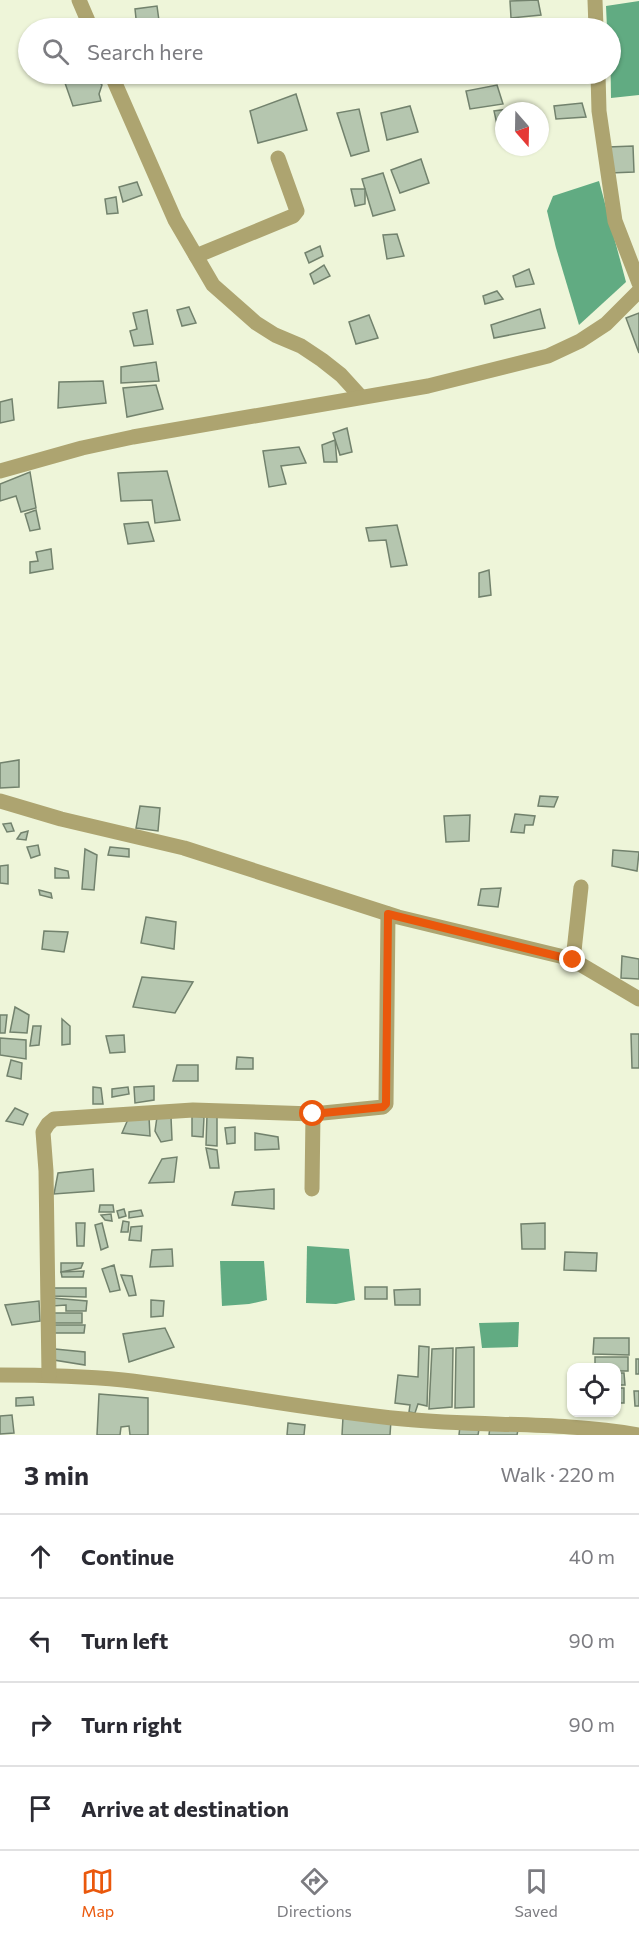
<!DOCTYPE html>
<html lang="en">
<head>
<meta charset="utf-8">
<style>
	body { margin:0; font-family:Commissioner,sans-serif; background:#f2f2f3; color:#2b2b33 }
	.controls { position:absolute; right:18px; bottom:18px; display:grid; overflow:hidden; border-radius:12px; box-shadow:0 2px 4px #0004 }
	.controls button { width:54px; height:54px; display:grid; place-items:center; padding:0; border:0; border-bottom:2px solid #e1e1e2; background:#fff; color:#2b2b33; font:30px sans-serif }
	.compass { position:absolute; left:495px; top:102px; width:54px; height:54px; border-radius:50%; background:#fff; box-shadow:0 2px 4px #0004; rotate:160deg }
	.stop { position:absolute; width:18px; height:18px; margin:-14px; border:4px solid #ea580c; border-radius:50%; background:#fff }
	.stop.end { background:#ea580c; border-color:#fff; box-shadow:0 2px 6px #0008 }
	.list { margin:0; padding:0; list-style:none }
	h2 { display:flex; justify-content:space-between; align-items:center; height:78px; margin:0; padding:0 24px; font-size:26px }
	h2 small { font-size:20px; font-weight:400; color:#7c7c81 }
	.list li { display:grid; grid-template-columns:39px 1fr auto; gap:18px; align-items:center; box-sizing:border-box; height:84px; padding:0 24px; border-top:2px solid #e1e1e2 }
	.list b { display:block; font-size:22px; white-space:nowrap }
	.list em { font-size:20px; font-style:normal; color:#7c7c81 }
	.icon { flex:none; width:33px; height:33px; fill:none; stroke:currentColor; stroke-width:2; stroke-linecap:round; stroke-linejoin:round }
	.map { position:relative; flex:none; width:639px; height:1435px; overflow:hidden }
	.search { position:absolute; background:#fff; box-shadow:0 2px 4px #0004; left:18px; right:18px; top:18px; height:66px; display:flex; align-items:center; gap:15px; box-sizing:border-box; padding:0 21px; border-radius:33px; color:#7c7c81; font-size:22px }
	.sheet { height:414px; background:#fff }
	nav { display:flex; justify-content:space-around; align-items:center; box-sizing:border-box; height:84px; border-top:2px solid #e1e1e2; background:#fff; font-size:16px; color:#7c7c81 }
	nav a { display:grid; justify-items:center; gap:3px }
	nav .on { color:#ea580c }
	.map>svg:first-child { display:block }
	.water { fill:#61ab82 }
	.building { fill:#b5c6af; stroke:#72826d; stroke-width:1.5 }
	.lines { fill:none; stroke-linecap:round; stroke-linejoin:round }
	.minor { stroke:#ada470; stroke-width:15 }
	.route { stroke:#ea580c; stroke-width:8 }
</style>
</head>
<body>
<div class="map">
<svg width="639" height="1435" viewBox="0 0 639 1435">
	<rect width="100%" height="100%" fill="#eef5d9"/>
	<g class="water">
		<polygon points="639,1 639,95 611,98 610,28 607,28 606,6"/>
		<polygon points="599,181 626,282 579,325 556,248 547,211 553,196"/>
		<polygon points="307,1246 349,1249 355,1300 336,1304 306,1303"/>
		<polygon points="220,1261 264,1261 267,1300 249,1304 222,1306"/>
		<polygon points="519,1322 518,1347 482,1348 479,1323"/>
	</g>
	<g class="building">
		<polygon points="538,0 541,15 511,18 510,1"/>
		<polygon points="157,6 160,28 137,28 135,9"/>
		<polygon points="538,19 541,28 509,28 509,23"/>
		<polygon points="93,75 102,85 99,94 101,101 73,106 65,83"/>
		<polygon points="497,85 503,104 470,109 466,91"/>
		<polygon points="296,94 307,130 258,143 250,111"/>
		<polygon points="582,103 586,117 556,119 554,106"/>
		<polygon points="410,106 418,132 387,140 381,113"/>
		<polygon points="359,109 369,151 351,156 337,113"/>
		<polygon points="508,109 509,111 504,111 504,137 500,138 494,111"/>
		<polygon points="633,146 634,172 610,173 608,147"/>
		<polygon points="421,159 429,183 400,193 391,170"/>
		<polygon points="383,173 395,210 373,216 362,179"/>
		<polygon points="137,182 142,195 123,202 119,187"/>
		<polygon points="351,189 365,189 365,204 355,206"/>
		<polygon points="116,197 118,213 107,214 105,199"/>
		<polygon points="397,234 404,256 387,259 383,235"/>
		<polygon points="320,246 323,256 309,263 305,253"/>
		<polygon points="324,265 330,276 314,284 310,274"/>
		<polygon points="529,269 534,284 516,287 513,276"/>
		<polygon points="497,291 503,299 485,304 483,296"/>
		<polygon points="189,307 196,323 182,326 177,310"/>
		<polygon points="540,309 545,328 494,338 491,325"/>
		<polygon points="147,310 153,344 134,346 130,331 137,329 133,313"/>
		<polygon points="639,313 639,353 626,318"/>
		<polygon points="369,315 378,338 356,344 349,322"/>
		<polygon points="156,362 159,381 121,383 121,367"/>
		<polygon points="103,381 106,403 58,408 59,382"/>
		<polygon points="156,385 163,409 127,417 123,388"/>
		<polygon points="12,399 14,420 0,423 0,402"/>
		<polygon points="347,428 352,452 340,455 333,433"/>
		<polygon points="335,440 337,462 324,462 322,445"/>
		<polygon points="299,447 306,463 281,466 286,484 269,487 263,451"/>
		<polygon points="167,471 180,520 155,523 152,500 121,501 118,473"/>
		<polygon points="30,472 36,508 21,512 16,496 0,501 0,484"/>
		<polygon points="36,510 40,529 30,531 25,514"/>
		<polygon points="148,522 154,541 128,544 124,524"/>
		<polygon points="397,525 407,565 391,567 386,540 369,541 366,528"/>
		<polygon points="51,549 53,569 30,573 30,562 38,561 36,552"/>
		<polygon points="489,570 491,595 479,597 479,573"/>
		<polygon points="19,760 19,787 0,788 0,763"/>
		<polygon points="540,796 558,797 554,807 538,806"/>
		<polygon points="140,806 160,808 158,831 136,828"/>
		<polygon points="515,814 535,816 533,825 525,825 524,833 511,832"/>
		<polygon points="470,815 469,841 446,842 444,816"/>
		<polygon points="11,823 14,831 7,832 3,824"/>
		<polygon points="28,831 26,840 17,839 21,833"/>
		<polygon points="38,845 40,855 31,858 27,847"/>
		<polygon points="110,847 129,849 129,857 108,855"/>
		<polygon points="85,849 97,855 94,890 82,889"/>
		<polygon points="613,850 639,852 637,871 612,866"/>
		<polygon points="8,865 8,884 0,883 0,866"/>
		<polygon points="55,868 68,871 69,878 55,878"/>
		<polygon points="501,888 498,907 478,905 481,889"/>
		<polygon points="39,890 51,893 52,898 40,895"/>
		<polygon points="146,917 176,922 174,949 141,943"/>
		<polygon points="44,931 68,932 64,952 42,949"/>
		<polygon points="622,956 639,959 639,979 621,978"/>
		<polygon points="142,977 193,982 175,1013 133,1007"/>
		<polygon points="15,1007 29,1015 27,1033 10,1032"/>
		<polygon points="0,1015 7,1015 5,1033 0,1033"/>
		<polygon points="62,1019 70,1026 70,1044 62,1045"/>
		<polygon points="33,1026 41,1026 39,1045 30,1046"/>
		<polygon points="631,1034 639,1034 639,1068 632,1068"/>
		<polygon points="124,1035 125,1052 110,1053 106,1036"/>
		<polygon points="0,1038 26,1040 26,1059 0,1055"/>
		<polygon points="237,1057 253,1058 253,1069 236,1069"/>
		<polygon points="11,1060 22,1063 21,1079 7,1076"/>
		<polygon points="177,1065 198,1065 198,1081 173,1081"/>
		<polygon points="154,1086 154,1100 135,1103 134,1087"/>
		<polygon points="93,1087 101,1088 103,1104 93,1104"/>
		<polygon points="128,1087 129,1094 112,1097 112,1089"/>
		<polygon points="15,1108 28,1114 23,1125 6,1121"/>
		<polygon points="217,1114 217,1146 206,1145 207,1115"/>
		<polygon points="192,1116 204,1117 203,1137 192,1136"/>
		<polygon points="129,1117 149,1117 150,1136 122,1133"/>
		<polygon points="157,1117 171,1117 172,1140 161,1142 155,1131"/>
		<polygon points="235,1127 235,1143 227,1144 225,1128"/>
		<polygon points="255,1133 278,1137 279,1149 255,1150"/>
		<polygon points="206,1148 217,1150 219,1168 210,1168"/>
		<polygon points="177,1157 174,1182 149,1183 162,1159"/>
		<polygon points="93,1169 94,1191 54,1194 58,1173"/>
		<polygon points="274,1189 274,1209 232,1205 235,1192"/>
		<polygon points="100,1205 113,1205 114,1212 99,1212"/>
		<polygon points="124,1209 126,1216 119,1218 117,1211"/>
		<polygon points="141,1210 143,1216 129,1218 129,1212"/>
		<polygon points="111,1214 112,1221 105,1220 101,1215"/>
		<polygon points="123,1221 129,1222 128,1232 121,1232"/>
		<polygon points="76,1223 85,1223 84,1246 77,1246"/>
		<polygon points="102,1223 108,1247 101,1250 95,1225"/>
		<polygon points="545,1223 545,1249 522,1249 521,1224"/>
		<polygon points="142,1226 141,1241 129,1240 131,1227"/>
		<polygon points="172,1249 173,1266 150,1267 152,1250"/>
		<polygon points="565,1252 597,1253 596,1271 564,1270"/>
		<polygon points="61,1263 83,1263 81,1268 61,1272"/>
		<polygon points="114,1265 120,1290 110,1292 102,1269"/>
		<polygon points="84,1271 83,1277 62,1277 61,1272"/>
		<polygon points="121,1275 132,1276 136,1295 129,1296"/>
		<rect x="365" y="1287" width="22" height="12"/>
		<polygon points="54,1288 86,1288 86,1297 52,1296"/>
		<polygon points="420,1289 420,1305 395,1305 394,1290"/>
		<polygon points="53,1298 87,1301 86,1311 66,1311 66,1305 52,1306"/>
		<polygon points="151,1300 164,1301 163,1316 151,1317"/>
		<polygon points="39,1301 40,1321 12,1325 5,1305"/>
		<polygon points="54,1313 82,1313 82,1323 53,1323"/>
		<polygon points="54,1325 85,1325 84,1333 52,1333"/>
		<polygon points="165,1328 174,1347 129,1362 123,1334"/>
		<polygon points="594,1338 629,1338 629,1355 593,1354"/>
		<polygon points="419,1346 429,1347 427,1406 418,1404 415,1413 409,1412 410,1405 395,1403 398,1375 418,1377"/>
		<polygon points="474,1347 474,1407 455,1408 456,1348"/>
		<polygon points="453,1348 452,1407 429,1409 432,1349"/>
		<polygon points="55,1349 85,1352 85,1365 54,1360"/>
		<polygon points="595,1357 628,1357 628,1371 616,1371 616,1368 595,1368"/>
		<rect x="636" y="1359" width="3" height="15"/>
		<polygon points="616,1373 624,1373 625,1385 616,1385"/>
		<rect x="616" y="1388" width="8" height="15"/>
		<polygon points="634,1391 639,1391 639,1406 635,1406"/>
		<polygon points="99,1394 148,1398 148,1435 130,1435 129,1426 121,1427 120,1435 97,1435"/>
		<polygon points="33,1397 34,1405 16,1406 16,1398"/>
		<polygon points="12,1415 14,1433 0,1434 0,1416"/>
		<polygon points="343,1417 391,1420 390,1435 342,1435"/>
		<polygon points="288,1423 305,1425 304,1435 287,1435"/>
		<polygon points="460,1426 479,1429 478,1435 459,1435"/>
		<polygon points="490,1427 518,1430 517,1435 489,1435"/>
	</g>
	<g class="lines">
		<g class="minor">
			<polyline points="79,0 91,28"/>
			<polyline points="595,0 596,28"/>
			<polyline points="111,74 175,220 213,285 256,323 275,335 301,346 322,360 341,375 361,397"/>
			<polyline points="598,74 599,111 615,221 639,283"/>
			<polyline points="196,256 293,216 297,211 278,158"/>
			<polyline points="0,471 82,448 133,437 428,386 548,356 580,341 606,324 639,291"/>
			<polyline points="0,801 61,819 184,848 398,917 564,957 573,960 639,999"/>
			<polyline points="573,960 581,887"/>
			<polyline points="313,1114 383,1107 386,1104 388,914"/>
			<path d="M0,1375C41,1375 82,1376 123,1380C217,1391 309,1410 403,1419C482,1427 561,1421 639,1435"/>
			<polyline points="49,1375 46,1171 43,1132 48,1124 54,1119 193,1110 313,1114 312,1189"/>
		</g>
	</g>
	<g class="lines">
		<polyline class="route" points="313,1114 383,1107 386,1104 388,914 573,960"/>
	</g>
</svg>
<div class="controls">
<button><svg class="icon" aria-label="locate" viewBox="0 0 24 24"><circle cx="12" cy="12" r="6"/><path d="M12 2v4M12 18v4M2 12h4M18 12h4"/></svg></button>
</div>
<svg class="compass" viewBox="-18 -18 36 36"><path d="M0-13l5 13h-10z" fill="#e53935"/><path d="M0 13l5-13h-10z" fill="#7c7c81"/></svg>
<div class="stop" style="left:313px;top:1114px"></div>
<div class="stop end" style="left:573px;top:960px"></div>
<div class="search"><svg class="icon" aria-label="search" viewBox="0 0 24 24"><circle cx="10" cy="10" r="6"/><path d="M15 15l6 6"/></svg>Search here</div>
</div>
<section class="sheet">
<h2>3 min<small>Walk · 220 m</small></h2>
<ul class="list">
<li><svg class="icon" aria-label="ahead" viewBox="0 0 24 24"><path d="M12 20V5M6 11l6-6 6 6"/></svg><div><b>Continue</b></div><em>40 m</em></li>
<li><svg class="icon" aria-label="left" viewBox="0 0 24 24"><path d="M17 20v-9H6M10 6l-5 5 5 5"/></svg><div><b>Turn left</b></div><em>90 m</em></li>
<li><svg class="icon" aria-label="right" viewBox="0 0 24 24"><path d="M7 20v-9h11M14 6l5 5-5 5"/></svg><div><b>Turn right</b></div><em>90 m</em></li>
<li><svg class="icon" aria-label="arrive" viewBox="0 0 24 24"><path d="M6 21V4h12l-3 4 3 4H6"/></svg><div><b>Arrive at destination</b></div></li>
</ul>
</section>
<nav>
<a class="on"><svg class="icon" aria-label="map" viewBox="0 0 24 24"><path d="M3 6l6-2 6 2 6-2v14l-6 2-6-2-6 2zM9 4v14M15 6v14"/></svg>Map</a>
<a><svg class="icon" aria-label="directions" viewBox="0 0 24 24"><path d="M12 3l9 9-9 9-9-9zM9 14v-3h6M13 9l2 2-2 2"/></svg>Directions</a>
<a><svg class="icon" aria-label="saved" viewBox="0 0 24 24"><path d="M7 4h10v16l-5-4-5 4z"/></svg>Saved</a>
</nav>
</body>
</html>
